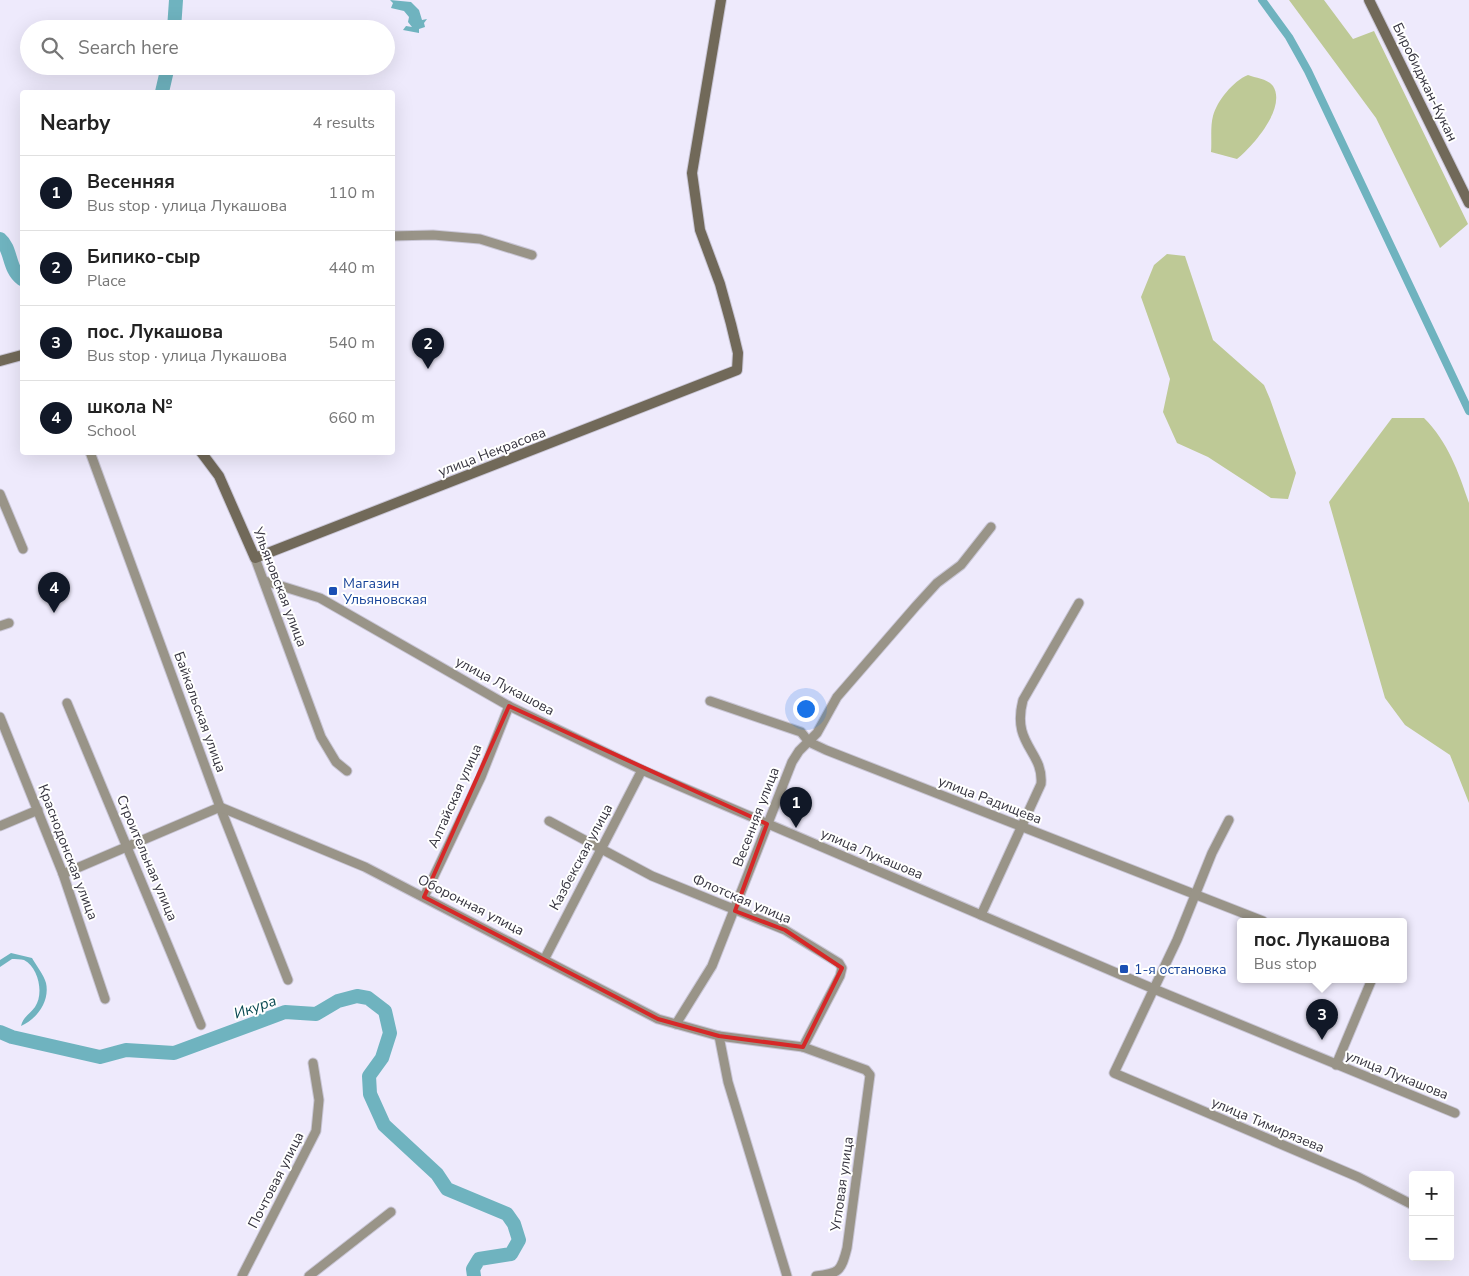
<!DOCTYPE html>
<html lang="en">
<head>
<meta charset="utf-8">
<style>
	body { margin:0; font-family:"Nunito Sans",sans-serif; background:#f2f2f2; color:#222 }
	.controls { position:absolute; right:15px; bottom:15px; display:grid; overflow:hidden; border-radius:5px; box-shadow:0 5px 20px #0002 }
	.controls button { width:45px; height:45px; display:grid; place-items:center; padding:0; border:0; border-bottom:1px solid #e0e0e0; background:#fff; color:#222; font:25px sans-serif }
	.you { position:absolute; left:805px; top:708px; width:18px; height:18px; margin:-12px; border:4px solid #fff; border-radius:50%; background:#1a73e8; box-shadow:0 0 0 8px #1a73e833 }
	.badge { display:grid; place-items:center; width:32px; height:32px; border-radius:50%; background:#111827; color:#fff; font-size:16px; font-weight:700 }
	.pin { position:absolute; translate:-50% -41px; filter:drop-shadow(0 1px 2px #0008) }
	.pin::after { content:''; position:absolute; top:26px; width:18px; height:15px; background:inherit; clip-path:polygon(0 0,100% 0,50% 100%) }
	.popup { position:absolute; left:1237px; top:918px; width:170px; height:65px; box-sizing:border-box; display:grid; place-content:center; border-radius:5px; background:#fff; filter:drop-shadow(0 1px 4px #0005); font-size:16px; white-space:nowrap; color:#767676 }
	.popup b { font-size:19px; color:#222 }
	.popup::after { content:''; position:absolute; left:50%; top:100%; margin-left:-10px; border:10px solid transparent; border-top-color:#fff }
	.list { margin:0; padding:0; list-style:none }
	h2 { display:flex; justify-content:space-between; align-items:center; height:65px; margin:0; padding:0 20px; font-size:21px }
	h2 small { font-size:16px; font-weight:400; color:#767676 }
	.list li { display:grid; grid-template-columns:32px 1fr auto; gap:15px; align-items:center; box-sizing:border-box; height:75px; padding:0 20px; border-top:1px solid #e0e0e0 }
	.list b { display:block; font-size:19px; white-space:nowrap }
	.list p { margin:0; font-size:16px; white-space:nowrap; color:#767676 }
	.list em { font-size:16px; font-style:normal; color:#767676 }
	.icon { flex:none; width:28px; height:28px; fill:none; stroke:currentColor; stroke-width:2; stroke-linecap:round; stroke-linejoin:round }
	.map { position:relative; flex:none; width:1469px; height:1276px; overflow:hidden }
	.search { position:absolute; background:#fff; box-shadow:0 5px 20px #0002; left:20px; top:20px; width:375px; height:55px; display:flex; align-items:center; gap:12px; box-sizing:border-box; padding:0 18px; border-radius:28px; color:#767676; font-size:19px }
	.panel { position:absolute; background:#fff; box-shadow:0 5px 20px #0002; left:20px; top:90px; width:375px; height:365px; border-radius:5px }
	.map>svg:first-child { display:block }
	.green { fill:#bec996 }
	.water { fill:#6fb3bf }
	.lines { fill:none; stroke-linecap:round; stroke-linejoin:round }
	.canal { stroke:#6fb3bf; stroke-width:8 }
	.river { stroke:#6fb3bf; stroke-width:14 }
	.street-casing { stroke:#c9c6d6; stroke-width:11 }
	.secondary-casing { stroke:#c9c6d6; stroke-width:12 }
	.street { stroke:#999488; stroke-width:9 }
	.secondary { stroke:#716959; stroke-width:10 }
	.marked { fill:none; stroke:#d62828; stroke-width:4; stroke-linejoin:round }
	.transit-dot { fill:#1a4fb4; stroke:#fff; stroke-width:2 }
	.labels { text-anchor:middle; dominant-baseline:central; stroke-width:4; stroke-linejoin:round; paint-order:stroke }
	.street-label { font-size:14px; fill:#36343f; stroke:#fff }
	.transit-label { font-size:14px; fill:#164399; stroke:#fff; text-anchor:start }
	.water-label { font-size:15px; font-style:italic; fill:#094952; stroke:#fff }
</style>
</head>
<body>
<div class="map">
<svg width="1469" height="1276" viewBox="0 0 1469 1276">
	<rect width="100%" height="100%" fill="#eeeafc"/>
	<g class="green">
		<polygon points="1289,0 1324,0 1353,39 1374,31 1468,224 1440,248 1376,118"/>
		<path d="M1248,75C1256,78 1268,79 1273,86C1287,108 1252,147 1237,159L1211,152C1212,141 1210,127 1213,116C1217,101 1233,81 1248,75Z"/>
		<polygon points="1167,254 1185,256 1213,340 1264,385 1270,399 1296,473 1288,499 1271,498 1208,457 1177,443 1163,412 1170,379 1141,297 1154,265"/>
		<path d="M1392,418H1424C1448,442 1458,471 1469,503V803L1450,755L1405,725L1385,698L1329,502Z"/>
	</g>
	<g class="water">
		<polygon points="390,0 411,2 419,10 422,20 427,19 424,23 425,27 419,29 419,33 403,30 406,26 412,27 408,22 409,17 404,11 391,8 393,3"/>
		<path d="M11,953L32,958C36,965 44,975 46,983C50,1001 37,1019 21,1026C23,1017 30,1014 35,1007C44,994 39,968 24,960C21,959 15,959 12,959L0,967V960Z"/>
	</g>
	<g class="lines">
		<polyline class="canal" points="1262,0 1289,37 1308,71 1469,411"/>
		<g class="river">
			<polyline points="174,29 176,0"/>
			<polyline points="162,92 168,66"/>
			<path d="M0,239C12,249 8,269 22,279"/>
			<polyline points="0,1032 12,1037 100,1057 126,1050 174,1053 285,1012 316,1014 338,1001 357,996 368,998 385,1011 390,1033 382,1058 369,1076 370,1094 384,1125 437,1174 447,1189 507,1214 514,1224 519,1240 511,1254 479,1259 473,1269 474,1276"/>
		</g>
		<defs>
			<g id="street">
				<polyline points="392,236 433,235 480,239 532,255"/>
				<polyline points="90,452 220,807 288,980"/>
				<polyline points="0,494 23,549"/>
				<polyline points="255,558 321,737 336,762 347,771"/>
				<polyline points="265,581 320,598 509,706 642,770 1154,989 1455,1113"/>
				<polyline points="0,626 9,623"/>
				<polyline points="710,701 801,732 809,742 826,750 1263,921"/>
				<polyline points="67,703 201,1025"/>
				<polyline points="0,717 63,874 105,999"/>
				<polyline points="1229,820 1212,853 1177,940 1114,1073 1358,1177 1411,1204"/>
				<polyline points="549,821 652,876 785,930 839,963 842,968 840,976 803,1047"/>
				<polyline points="0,826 38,810"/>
				<path d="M63,874L220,807L365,867L658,1019L719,1036L803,1047L866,1070L870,1075L847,1248C841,1272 839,1273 816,1276"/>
				<polyline points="424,897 481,777 509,706"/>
				<path d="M981,915L1041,784C1044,751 1011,745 1023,700L1079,603"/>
				<polyline points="545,958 642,770"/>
				<polyline points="676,1024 712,966 792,762 799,751 817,733 837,697 916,606 937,583 961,565 991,527"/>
				<polyline points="719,1036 728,1082 787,1276"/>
				<polyline points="1336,1065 1372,979"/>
				<polyline points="242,1276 316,1131 319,1100 313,1063"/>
				<polyline points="309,1276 391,1212"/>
			</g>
			<g id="secondary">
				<polyline points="1369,0 1469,203"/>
				<polyline points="0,361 22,355"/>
				<polyline points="201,452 219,476 255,558 737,370 738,353 731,324 720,284 700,230 692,173 721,0"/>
			</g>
		</defs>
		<use href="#street" class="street-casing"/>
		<use href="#secondary" class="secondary-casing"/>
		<use href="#street" class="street"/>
		<use href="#secondary" class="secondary"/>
	</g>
	<path class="marked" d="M509,706L767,824L735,911L785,930L842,968L803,1047L719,1036L658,1019L424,897Z"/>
	<g class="transit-dot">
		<rect x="328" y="586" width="10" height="10" rx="2.5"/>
		<rect x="1119" y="964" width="10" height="10" rx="2.5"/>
	</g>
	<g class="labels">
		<g class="street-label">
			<text transform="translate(1425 82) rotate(64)">Биробиджан-Кукан</text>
			<text transform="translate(492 452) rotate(-21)">улица Некрасова</text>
			<text transform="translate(280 587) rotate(69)">Ульяновская улица</text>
			<text transform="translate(505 686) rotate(28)">улица Лукашова</text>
			<text transform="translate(200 712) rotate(70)">Байкальская улица</text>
			<text transform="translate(455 796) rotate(-66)">Алтайская улица</text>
			<text transform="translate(990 800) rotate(21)">улица Радищева</text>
			<text transform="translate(756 817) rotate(-69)">Весенняя улица</text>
			<text transform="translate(68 852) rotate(69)">Краснодонская улица</text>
			<text transform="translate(872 854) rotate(23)">улица Лукашова</text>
			<text transform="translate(581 857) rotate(-62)">Казбекская улица</text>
			<text transform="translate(147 858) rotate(67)">Строительная улица</text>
			<text transform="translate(742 899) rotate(23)">Флотская улица</text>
			<text transform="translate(471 905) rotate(27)">Оборонная улица</text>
			<text transform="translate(1397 1075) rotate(22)">улица Лукашова</text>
			<text transform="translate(1268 1125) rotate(23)">улица Тимирязева</text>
			<text transform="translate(276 1180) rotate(-63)">Почтовая улица</text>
			<text transform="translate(842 1184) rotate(-82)">Угловая улица</text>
		</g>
		<g class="transit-label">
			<text x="343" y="583">Магазин<tspan x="343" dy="16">Ульяновская</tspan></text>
			<text x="1134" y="969">1-я остановка</text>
		</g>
		<g class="water-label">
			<text transform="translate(255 1007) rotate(-19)">Икура</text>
		</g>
	</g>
</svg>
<div class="controls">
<button>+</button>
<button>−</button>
</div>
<div class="you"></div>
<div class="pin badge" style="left:796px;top:828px">1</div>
<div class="pin badge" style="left:428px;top:369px">2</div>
<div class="pin badge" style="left:1322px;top:1040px">3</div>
<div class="popup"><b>пос. Лукашова</b>Bus stop</div>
<div class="pin badge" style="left:54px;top:613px">4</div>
<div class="search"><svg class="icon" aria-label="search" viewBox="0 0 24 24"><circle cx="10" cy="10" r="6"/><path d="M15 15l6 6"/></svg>Search here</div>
<section class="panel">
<h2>Nearby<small>4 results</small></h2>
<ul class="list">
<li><span class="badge">1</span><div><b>Весенняя</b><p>Bus stop · улица Лукашова</p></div><em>110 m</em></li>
<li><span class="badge">2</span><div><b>Бипико-сыр</b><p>Place</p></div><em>440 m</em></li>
<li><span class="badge">3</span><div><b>пос. Лукашова</b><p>Bus stop · улица Лукашова</p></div><em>540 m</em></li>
<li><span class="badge">4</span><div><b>школа №</b><p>School</p></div><em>660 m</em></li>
</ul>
</section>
</div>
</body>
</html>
